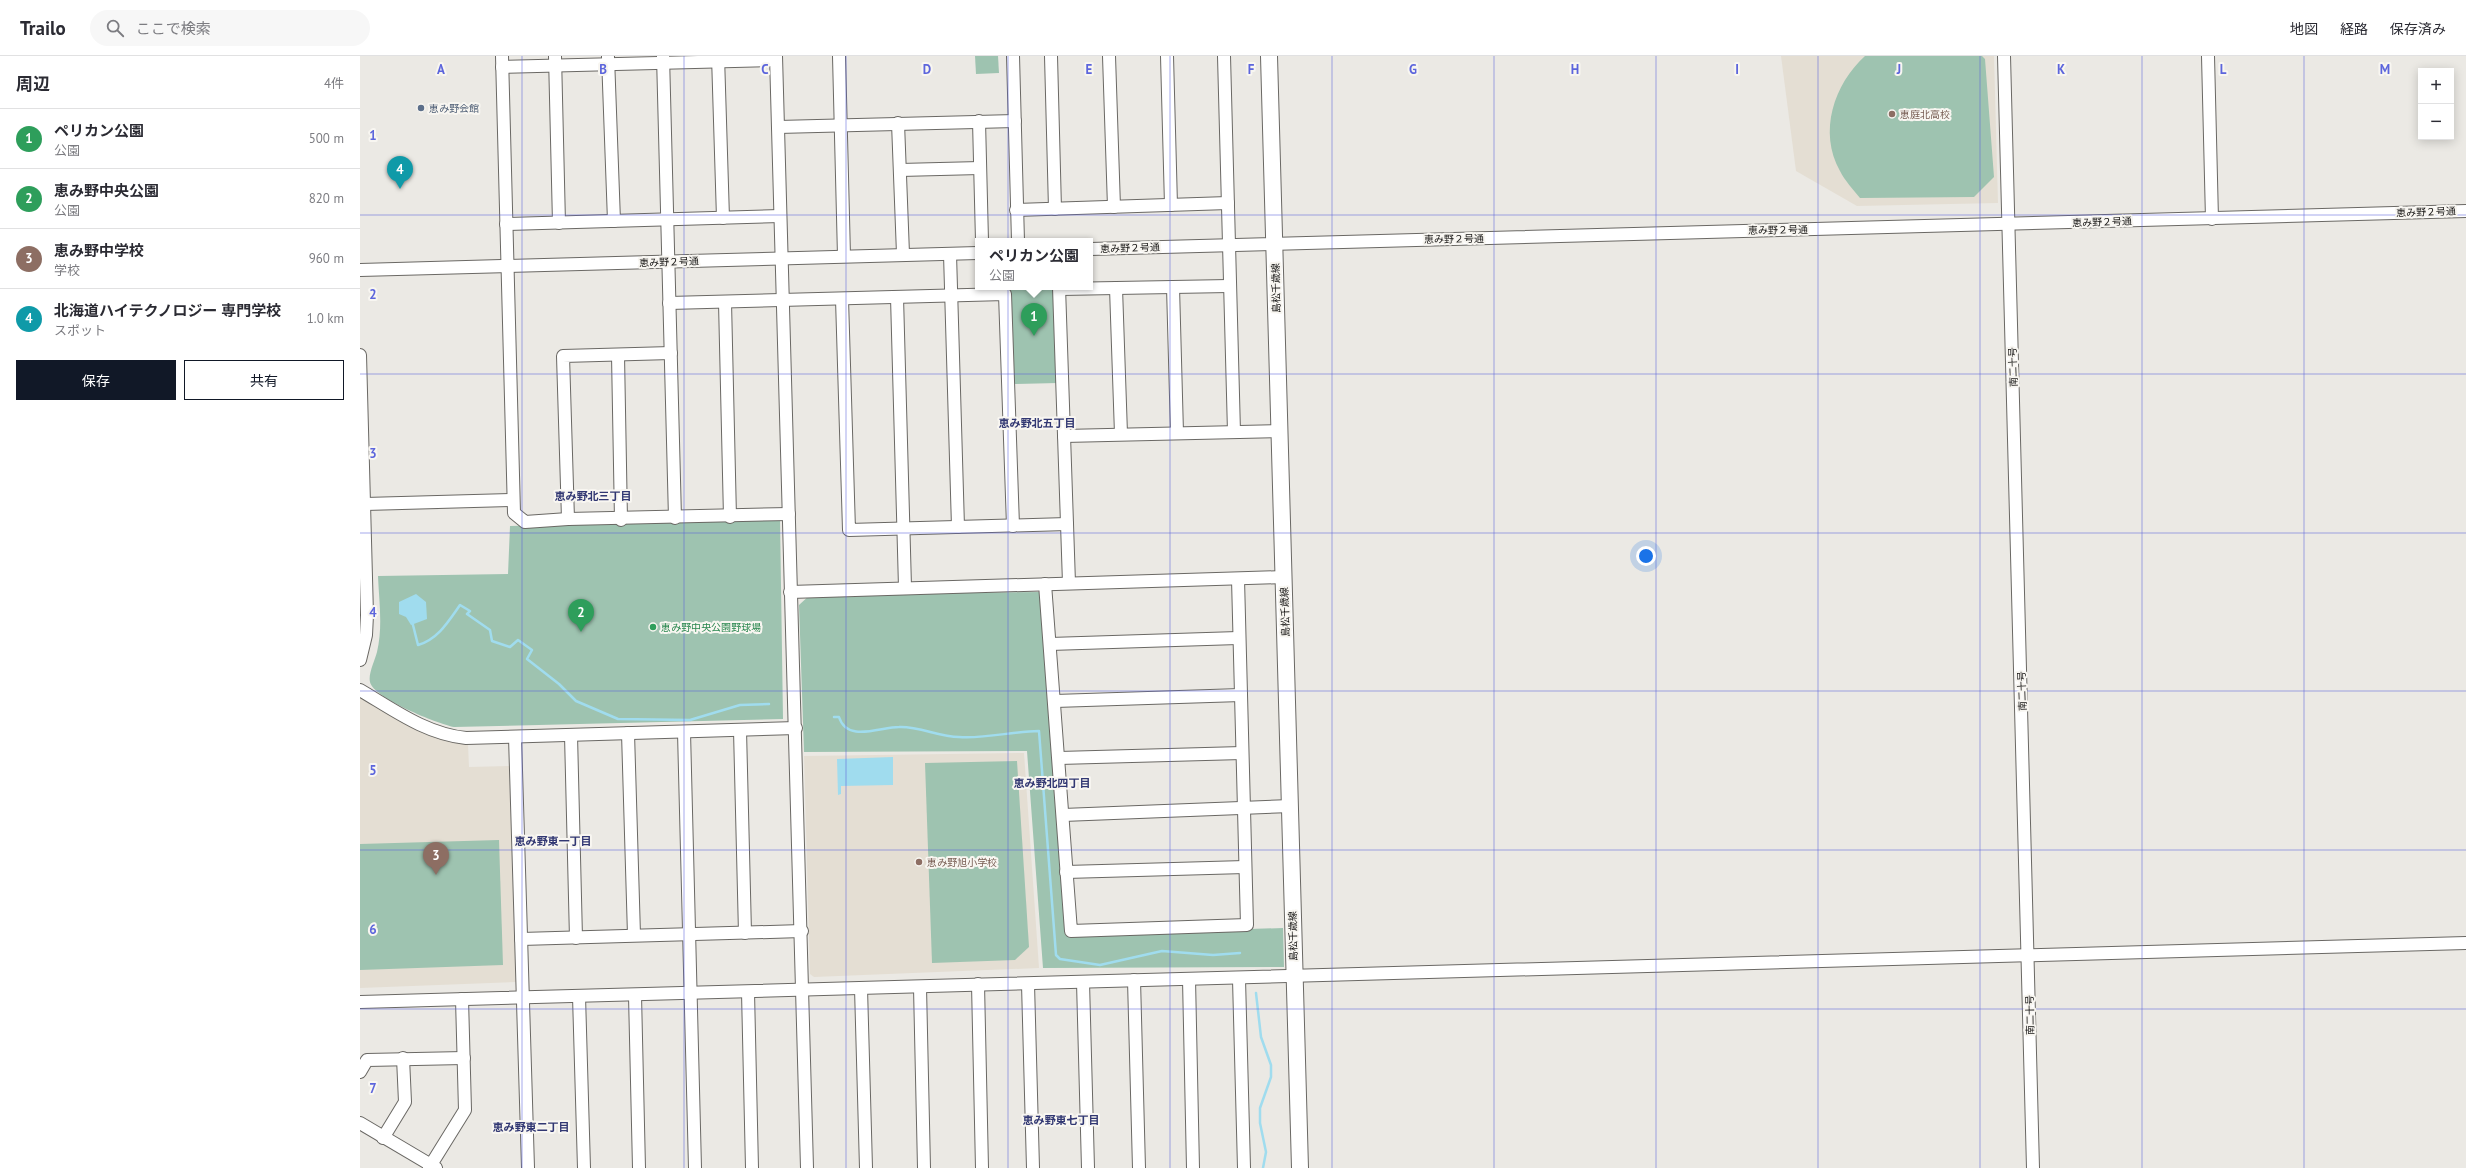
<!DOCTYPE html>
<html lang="ja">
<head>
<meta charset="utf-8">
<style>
	body { margin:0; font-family:"PT Sans","Noto Sans JP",sans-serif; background:#f7f7f7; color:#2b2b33 }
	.controls { position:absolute; right:12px; top:12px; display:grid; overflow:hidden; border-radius:0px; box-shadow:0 2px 10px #0003 }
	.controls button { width:36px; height:36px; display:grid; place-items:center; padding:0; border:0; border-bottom:1px solid #e1e1e2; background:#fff; color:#2b2b33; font:20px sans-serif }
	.you { position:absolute; left:1286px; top:500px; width:14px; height:14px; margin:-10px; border:3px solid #fff; border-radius:50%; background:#1a73e8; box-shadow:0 0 0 6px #1a73e833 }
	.badge { display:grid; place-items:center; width:26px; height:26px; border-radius:50%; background:#111827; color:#fff; font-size:13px; font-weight:700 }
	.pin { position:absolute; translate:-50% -33px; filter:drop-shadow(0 1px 2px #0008) }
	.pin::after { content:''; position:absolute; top:21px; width:14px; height:12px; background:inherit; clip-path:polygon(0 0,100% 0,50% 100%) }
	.popup { position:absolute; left:615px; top:182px; width:118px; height:52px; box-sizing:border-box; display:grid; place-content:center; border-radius:0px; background:#fff; filter:drop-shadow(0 1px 3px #0005); font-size:13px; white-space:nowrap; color:#7c7c81 }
	.popup b { font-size:15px; color:#2b2b33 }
	.popup::after { content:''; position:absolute; left:50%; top:100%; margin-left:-8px; border:8px solid transparent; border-top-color:#fff }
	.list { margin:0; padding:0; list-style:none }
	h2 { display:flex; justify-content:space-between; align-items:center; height:52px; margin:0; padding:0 16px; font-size:17px }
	h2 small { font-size:13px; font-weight:400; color:#7c7c81 }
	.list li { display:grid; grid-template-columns:26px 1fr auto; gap:12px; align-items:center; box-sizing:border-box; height:60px; padding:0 16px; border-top:1px solid #e1e1e2 }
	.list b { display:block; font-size:15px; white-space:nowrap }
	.list p { margin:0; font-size:13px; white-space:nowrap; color:#7c7c81 }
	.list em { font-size:13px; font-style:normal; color:#7c7c81 }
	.actions { display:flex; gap:8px; padding:12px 16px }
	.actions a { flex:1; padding:9px 0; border:1px solid #111827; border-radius:0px; text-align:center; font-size:14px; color:#111827 }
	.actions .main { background:#111827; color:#fff }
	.icon { flex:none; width:22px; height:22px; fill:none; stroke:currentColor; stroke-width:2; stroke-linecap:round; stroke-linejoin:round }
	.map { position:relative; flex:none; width:2106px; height:1112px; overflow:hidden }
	header { display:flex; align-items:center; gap:24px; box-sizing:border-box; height:56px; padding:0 20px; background:#fff; border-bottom:1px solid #e1e1e2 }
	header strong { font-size:19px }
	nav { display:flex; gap:22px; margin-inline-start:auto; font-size:14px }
	.search { width:280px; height:36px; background:#f7f7f7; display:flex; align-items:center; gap:10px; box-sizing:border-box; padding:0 14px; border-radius:22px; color:#7c7c81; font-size:15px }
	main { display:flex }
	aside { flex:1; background:#fff }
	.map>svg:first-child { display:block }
	.built { fill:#e4ded3 }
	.green { fill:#9ec3b0 }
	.water { fill:#a0dcee }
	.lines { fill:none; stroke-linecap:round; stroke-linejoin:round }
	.stream { stroke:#a0dcee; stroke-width:2.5 }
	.minor-casing { stroke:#6a6864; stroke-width:14 }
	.major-casing { stroke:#6a6864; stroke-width:18 }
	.minor { stroke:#fff; stroke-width:12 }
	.major { stroke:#fff; stroke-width:16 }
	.grid { fill:none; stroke:#5c65dc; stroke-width:1; stroke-opacity:0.55 }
	.service-dot { fill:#5c6f8a; stroke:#f8f6f1; stroke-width:1.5 }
	.education-dot { fill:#8d6e63; stroke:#f8f6f1; stroke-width:1.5 }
	.leisure-dot { fill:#2e9e5b; stroke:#f8f6f1; stroke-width:1.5 }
	.labels { text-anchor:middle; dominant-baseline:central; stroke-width:4; stroke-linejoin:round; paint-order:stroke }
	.service-label { font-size:10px; fill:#4e5e75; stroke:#f8f6f1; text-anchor:start }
	.education-label { font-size:10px; fill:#785e54; stroke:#f8f6f1; text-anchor:start }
	.street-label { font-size:10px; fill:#151413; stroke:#f8f6f1 }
	.leisure-label { font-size:10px; fill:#27864d; stroke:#f8f6f1; text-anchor:start }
	.neighbourhood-label { font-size:11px; font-weight:bold; fill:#313772; stroke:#f8f6f1 }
	.grid-label { font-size:13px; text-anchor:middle; font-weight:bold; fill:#5c65dc; stroke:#f8f6f1; stroke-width:4; stroke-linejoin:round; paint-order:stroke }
</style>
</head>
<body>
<header>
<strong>Trailo</strong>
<div class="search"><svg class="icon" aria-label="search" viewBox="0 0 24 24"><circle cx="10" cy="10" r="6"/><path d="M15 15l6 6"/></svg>ここで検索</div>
<nav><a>地図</a><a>経路</a><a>保存済み</a></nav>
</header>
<main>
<aside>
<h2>周辺<small>4件</small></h2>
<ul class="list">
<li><span class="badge" style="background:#2e9e5b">1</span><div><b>ペリカン公園</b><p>公園</p></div><em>500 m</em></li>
<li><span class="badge" style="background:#2e9e5b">2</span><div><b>恵み野中央公園</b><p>公園</p></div><em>820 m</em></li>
<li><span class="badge" style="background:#8d6e63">3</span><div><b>恵み野中学校</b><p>学校</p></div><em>960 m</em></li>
<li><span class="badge" style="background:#0f9aa8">4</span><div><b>北海道ハイテクノロジー 専門学校</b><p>スポット</p></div><em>1.0 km</em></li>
</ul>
<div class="actions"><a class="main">保存</a><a>共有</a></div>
</aside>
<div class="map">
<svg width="2106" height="1112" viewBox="0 0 2106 1112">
	<rect width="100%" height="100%" fill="#ebe9e4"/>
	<g class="built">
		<polygon points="1421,0 1634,0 1638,147 1497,150 1436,115"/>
		<polygon points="0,640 74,680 87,685 108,688 109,711 149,710 156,926 0,932"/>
		<polygon points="664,697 679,912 454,921 450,918 444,700"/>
	</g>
	<g class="green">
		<polygon points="615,0 638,0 639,17 616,18"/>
		<path d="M1505,0H1622L1625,3L1634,121L1614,141L1500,142C1493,133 1485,125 1480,115C1458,76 1474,28 1505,0Z"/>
		<polygon points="695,233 698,327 653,328 651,234"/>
		<path d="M420,463L423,663L94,671C78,668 13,642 10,626C8,618 15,604 17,596C23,571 19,545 18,520L148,518L150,470Z"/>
		<polygon points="680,536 705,879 923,872 924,911 683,912 667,695 444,696 439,549 451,538"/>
		<polygon points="657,705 669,891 655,904 572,907 565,707"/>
		<polygon points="139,784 143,909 0,914 0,788"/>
	</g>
	<g class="water">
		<polygon points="56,538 66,546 67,563 51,569 46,561 39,558 39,546"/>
		<polygon points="533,701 533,729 481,730 481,738 478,739 477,703"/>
	</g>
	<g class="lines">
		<g class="stream">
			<path d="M52,565L58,589C78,583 88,566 100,549L110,555L107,558L130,574L132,585L150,591L158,584L172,594L167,603L199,628L216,645L258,663L330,664L380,649L409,648"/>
			<path d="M474,661H479C487,687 520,671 539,671C559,670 579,681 599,681C626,683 653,675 679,675L696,899L700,903L740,909L802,895L853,899L880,897"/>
			<polyline points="896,937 901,981 911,1009 911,1021 900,1052 900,1067 906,1096 903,1112"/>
		</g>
		<defs>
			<g id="minor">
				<polyline points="142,0 154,457 165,466 208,463 429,458"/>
				<polyline points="195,0 199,167"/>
				<polyline points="303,0 315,462"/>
				<polyline points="358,0 363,162"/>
				<polyline points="416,0 447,1112"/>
				<polyline points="479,0 484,200"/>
				<polyline points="653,0 658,185"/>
				<polyline points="691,0 695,153"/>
				<polyline points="749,0 754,151"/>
				<polyline points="807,0 811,149"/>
				<polyline points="864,0 874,376"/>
				<polyline points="1644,0 1673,1112"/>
				<polyline points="1848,0 1852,163"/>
				<polyline points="248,1 254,165"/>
				<polyline points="142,11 416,4"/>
				<polyline points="619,65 622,185"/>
				<polyline points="538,67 543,198"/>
				<polyline points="418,71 655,65"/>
				<polyline points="540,114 620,112"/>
				<polyline points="656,154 868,147"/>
				<polyline points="146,168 420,160"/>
				<polyline points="730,193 2106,155"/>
				<polyline points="590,198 598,471"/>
				<polyline points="0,214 618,197"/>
				<polyline points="699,231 709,527"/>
				<polyline points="813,231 817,377"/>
				<polyline points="756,232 761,378"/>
				<polyline points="700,233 869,230"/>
				<polyline points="537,241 545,531"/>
				<polyline points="482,243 489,474 707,468"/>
				<polyline points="365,246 370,461"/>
				<polyline points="309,247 645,238 653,470"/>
				<polyline points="0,299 7,559 6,579 0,604"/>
				<polyline points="258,299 261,464"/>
				<polyline points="704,380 919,375"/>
				<polyline points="5,448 153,444"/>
				<polyline points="208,463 203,300 311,297"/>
				<polyline points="685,528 711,875 887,869 878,523"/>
				<polyline points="430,536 924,521"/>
				<polyline points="690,588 878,582"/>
				<path d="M0,634C34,654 66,678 106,682L436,672"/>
				<polyline points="695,645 881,639"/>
				<polyline points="380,674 385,877"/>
				<polyline points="324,676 335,1112"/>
				<polyline points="268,677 274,879"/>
				<polyline points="211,679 216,882"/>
				<polyline points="155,681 168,1112"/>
				<polyline points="699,702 882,697"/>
				<polyline points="703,759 931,750"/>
				<polyline points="706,816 885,811"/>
				<polyline points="161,883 442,875"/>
				<polyline points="829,923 833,1112"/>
				<polyline points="879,923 884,1112"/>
				<polyline points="774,924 779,1112"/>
				<polyline points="723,926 728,1112"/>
				<polyline points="618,928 622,1112"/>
				<polyline points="668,928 673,1112"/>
				<polyline points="560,931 564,1112"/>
				<polyline points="501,932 506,1112"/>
				<polyline points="388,936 392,1112"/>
				<polyline points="275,939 279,1112"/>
				<polyline points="219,940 224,1112"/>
				<polyline points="0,946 2106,887"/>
				<polyline points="0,1016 7,1004 104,1002"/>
				<polyline points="0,1067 76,1112"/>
				<polyline points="23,1082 45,1046 43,1002"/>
				<polyline points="69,1112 105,1054 102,943"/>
			</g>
			<polyline id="major" points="909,0 940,1112"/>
		</defs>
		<use href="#minor" class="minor-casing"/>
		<use href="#major" class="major-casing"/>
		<use href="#minor" class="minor"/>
		<use href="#major" class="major"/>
	</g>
	<path class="grid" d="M162,0V1112M324,0V1112M486,0V1112M648,0V1112M810,0V1112M972,0V1112M1134,0V1112M1296,0V1112M1458,0V1112M1620,0V1112M1782,0V1112M1944,0V1112M0,159H2106M0,318H2106M0,477H2106M0,635H2106M0,794H2106M0,953H2106"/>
	<circle class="service-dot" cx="61" cy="52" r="4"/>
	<g class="education-dot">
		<circle cx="1532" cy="58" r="4"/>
		<circle cx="559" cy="806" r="4"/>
	</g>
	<circle class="leisure-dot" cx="293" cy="571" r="4"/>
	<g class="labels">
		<g class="service-label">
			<text x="69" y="52">恵み野会館</text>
		</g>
		<g class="education-label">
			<text x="1540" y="58">恵庭北高校</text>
			<text x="567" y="806">恵み野旭小学校</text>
		</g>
		<g class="street-label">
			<text transform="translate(2066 156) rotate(-2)">恵み野２号通</text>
			<text transform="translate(1742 166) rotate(-2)">恵み野２号通</text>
			<text transform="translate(1418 174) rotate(-1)">恵み野２号通</text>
			<text transform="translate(1094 183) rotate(-1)">恵み野２号通</text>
			<text transform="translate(770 192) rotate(-2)">恵み野２号通</text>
			<text transform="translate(309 206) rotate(-2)">恵み野２号通</text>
			<text transform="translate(916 232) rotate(-91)">島松千歳線</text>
			<text transform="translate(1653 311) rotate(-92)">南二十号</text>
			<text transform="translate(925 556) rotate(-92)">島松千歳線</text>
			<text transform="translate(1662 635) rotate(-92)">南二十号</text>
			<text transform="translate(933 880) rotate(-91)">島松千歳線</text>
			<text transform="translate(1670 959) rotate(-91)">南二十号</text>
		</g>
		<g class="leisure-label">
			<text x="301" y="571">恵み野中央公園野球場</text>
		</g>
		<g class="neighbourhood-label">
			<text x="677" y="367">恵み野北五丁目</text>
			<text x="233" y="440">恵み野北三丁目</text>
			<text x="692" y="727">恵み野北四丁目</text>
			<text x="193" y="785">恵み野東一丁目</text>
			<text x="701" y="1064">恵み野東七丁目</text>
			<text x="171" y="1071">恵み野東二丁目</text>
		</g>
	</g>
	<g class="grid-label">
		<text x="81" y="18">A</text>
		<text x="243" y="18">B</text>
		<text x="405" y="18">C</text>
		<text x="567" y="18">D</text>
		<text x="729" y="18">E</text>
		<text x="891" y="18">F</text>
		<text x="1053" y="18">G</text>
		<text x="1215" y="18">H</text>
		<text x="1377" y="18">I</text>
		<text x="1539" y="18">J</text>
		<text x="1701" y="18">K</text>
		<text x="1863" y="18">L</text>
		<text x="2025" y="18">M</text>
		<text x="13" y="84">1</text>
		<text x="13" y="243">2</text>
		<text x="13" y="402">3</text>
		<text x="13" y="561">4</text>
		<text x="13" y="719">5</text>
		<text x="13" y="878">6</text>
		<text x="13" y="1037">7</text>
	</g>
</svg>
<div class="controls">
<button>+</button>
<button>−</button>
</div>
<div class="you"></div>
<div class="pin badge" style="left:674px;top:280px;background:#2e9e5b">1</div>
<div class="popup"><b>ペリカン公園</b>公園</div>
<div class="pin badge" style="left:221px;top:576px;background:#2e9e5b">2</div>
<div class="pin badge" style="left:76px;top:819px;background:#8d6e63">3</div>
<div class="pin badge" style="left:40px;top:133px;background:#0f9aa8">4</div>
</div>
</main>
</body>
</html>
